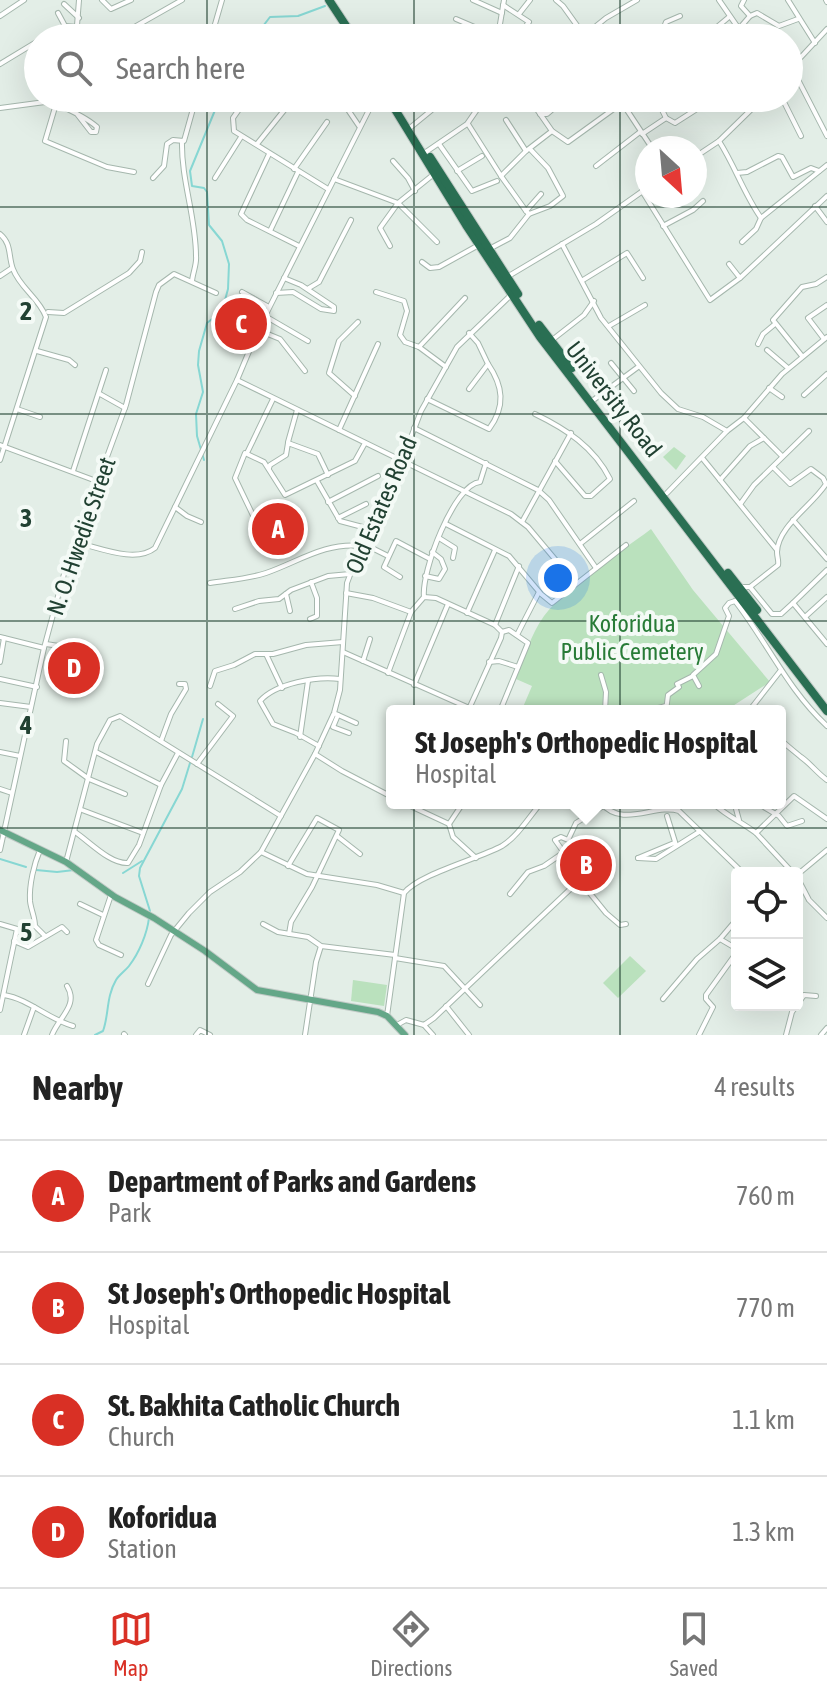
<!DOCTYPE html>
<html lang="en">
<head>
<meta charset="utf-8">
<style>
	body { margin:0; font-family:"Asap Condensed",sans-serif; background:#f2f2f2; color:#222 }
	.controls { position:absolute; right:24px; bottom:24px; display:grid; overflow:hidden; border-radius:8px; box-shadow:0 8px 32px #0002 }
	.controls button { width:72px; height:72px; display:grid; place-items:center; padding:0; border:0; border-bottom:2px solid #e0e0e0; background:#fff; color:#222; font:40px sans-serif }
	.compass { position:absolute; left:635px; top:136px; width:72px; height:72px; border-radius:50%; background:#fff; box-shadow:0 8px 32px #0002; rotate:154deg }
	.you { position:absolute; left:558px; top:578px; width:28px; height:28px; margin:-20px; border:6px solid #fff; border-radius:50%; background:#1a73e8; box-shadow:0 0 0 12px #1a73e833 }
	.badge { display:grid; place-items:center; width:52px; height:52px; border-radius:50%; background:#d93025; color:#fff; font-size:26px; font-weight:700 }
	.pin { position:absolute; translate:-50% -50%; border:4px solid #fff; box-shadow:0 2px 8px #0006 }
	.popup { position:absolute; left:386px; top:705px; width:400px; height:104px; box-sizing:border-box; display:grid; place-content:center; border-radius:8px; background:#fff; filter:drop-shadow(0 2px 6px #0005); font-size:26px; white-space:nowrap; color:#767676 }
	.popup b { font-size:30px; color:#222 }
	.popup::after { content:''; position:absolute; left:50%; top:100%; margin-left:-16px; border:16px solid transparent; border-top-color:#fff }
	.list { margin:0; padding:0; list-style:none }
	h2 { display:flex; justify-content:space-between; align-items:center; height:104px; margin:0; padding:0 32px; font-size:34px }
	h2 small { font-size:26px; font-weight:400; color:#767676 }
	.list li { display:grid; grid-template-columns:52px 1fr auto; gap:24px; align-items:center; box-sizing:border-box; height:112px; padding:0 32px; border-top:2px solid #e0e0e0 }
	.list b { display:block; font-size:30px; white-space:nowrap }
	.list p { margin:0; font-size:26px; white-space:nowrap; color:#767676 }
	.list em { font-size:26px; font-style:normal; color:#767676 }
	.icon { flex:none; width:44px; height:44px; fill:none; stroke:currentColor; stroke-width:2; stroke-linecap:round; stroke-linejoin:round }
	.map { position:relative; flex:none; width:827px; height:1035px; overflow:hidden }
	.search { position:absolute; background:#fff; box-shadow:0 8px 32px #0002; left:24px; right:24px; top:24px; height:88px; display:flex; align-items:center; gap:20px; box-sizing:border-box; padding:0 28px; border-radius:44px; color:#767676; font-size:30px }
	.sheet { height:552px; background:#fff }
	nav { display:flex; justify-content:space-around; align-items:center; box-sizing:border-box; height:112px; border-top:2px solid #e0e0e0; background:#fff; font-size:22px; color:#767676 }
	nav a { display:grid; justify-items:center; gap:4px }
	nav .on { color:#d93025 }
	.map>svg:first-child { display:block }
	.green { fill:#bae1bd }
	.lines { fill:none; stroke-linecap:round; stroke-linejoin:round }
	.stream { stroke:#87d7d3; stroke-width:2 }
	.minor-casing { stroke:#a5b7ad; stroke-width:6 }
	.major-casing { stroke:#c1cac6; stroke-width:8 }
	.highway-casing { stroke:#c1cac6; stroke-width:10 }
	.minor { stroke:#fff; stroke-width:4 }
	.major { stroke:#64a788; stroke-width:6 }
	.highway { stroke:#2a6f53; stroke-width:8 }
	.grid { fill:none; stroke:#214132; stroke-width:2; stroke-opacity:0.55 }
	.labels { text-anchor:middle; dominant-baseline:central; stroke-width:8; stroke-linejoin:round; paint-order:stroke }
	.street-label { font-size:24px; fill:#214132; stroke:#f4faf6 }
	.park-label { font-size:24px; fill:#287b37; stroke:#f4faf6 }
	.grid-label { font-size:26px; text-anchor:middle; font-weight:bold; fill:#214132; stroke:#f4faf6; stroke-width:8; stroke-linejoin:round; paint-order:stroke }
</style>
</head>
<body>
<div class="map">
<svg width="827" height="1035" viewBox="0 0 827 1035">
	<rect width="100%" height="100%" fill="#e3eee7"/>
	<g class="green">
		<polygon points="674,447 686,456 676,470 663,457"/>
		<path d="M651,529L693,590L770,682L725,711H533L523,707L532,686L516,679C524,658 531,634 544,616C570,583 617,555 651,529Z"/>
		<polygon points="630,956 646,971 618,998 603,983"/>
		<polygon points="353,980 387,985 384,1006 351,1001"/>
	</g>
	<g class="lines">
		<g class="stream">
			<polyline points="254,38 270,17 298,16 325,6"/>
			<polyline points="204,460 197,436 196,414 203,392 198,365 199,351 207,323 222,311 228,289 229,264 222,241 209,225 207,192 204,188 192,186 190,171 220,98"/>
			<polyline points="192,757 203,719"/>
			<polyline points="0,859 26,867"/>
			<polyline points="36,870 57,872 74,870"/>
			<polyline points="123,873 142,861"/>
			<polyline points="150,911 139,876 140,868 182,789 190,763"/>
			<path d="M95,1035L103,1031C109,1015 106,997 116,980C119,975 125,971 129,966C139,953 147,934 149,918"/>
		</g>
		<defs>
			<g id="minor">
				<polyline points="102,0 111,9 131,0"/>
				<polyline points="473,0 502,13"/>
				<polyline points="556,0 563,6 586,38"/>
				<polyline points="719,0 739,29"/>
				<polyline points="744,0 741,6 750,16"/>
				<polyline points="788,0 815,43"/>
				<polyline points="826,0 827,2"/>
				<polyline points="64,4 79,18"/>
				<polyline points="503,5 529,22 522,31 521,38"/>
				<polyline points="58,13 65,26"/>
				<polyline points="519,14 530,0"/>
				<polyline points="0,16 24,0"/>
				<polyline points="456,19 498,37"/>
				<polyline points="134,29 143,38"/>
				<polyline points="585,35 606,18 637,0"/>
				<polyline points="498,36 504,0"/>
				<polyline points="47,38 65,26 78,27"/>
				<polyline points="76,38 79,0"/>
				<polyline points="115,38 182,0"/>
				<polyline points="211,38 222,0"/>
				<polyline points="283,38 292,30 298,32 302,38"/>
				<polyline points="666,38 664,27 666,22 680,16"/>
				<polyline points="692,38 699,33 711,32 729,17"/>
				<polyline points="731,38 750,16 757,13 779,26 798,19"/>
				<polyline points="0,64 38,41"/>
				<polyline points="792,68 827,136"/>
				<polyline points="789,70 827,29"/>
				<path d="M58,98L56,104C70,110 86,117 97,127L96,132H91L77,114"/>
				<polyline points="247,98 233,118 234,131 328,189"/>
				<polyline points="340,98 359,126"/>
				<polyline points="529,98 552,131 568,142 622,103"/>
				<polyline points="619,98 652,148"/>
				<polyline points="656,98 666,118 675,123 711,100"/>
				<polyline points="752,98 757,105"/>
				<polyline points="782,98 801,136"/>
				<polyline points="0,108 45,102 56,104 45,141 107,167 134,172"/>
				<polyline points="540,114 547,114 566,98"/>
				<polyline points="506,120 526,151"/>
				<polyline points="468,124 501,176"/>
				<polyline points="411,127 444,100"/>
				<polyline points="642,134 666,118"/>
				<path d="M182,141C181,180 196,217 196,256C197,264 193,272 192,281"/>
				<path d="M719,141C735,166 744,194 761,218L827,165"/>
				<polyline points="257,144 294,98"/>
				<polyline points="439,144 472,191 497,181"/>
				<polyline points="269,154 241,214 247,220 299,246"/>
				<polyline points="423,154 467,124 485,98"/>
				<polyline points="695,157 719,141 763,98"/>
				<polyline points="393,161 408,178 415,191"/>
				<polyline points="596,166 640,132"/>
				<polyline points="294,169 327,122"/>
				<polyline points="457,171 482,156"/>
				<polyline points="737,173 747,172 778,156 782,157 793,177 811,168 819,171"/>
				<polyline points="153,178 164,166 167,144 173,140 184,141 196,98"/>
				<polyline points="215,178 241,137"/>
				<polyline points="334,179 398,203 437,242"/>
				<polyline points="642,191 710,300 740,278 827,196"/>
				<polyline points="815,206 827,222"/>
				<polyline points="526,211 501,176 526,151 552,131"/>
				<polyline points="529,214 550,206 563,196 548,168 530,149"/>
				<polyline points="663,226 693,210 703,201"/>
				<polyline points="270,231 298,172"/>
				<path d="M0,234C12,244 8,256 13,269C20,288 39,298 46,317L0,460"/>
				<polyline points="742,242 756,229 761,218"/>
				<polyline points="562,244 601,318 661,393 678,409 703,417 727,431"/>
				<polyline points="390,246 380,228 398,203 434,174"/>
				<polyline points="491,248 510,238 529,214 526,211 541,194"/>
				<polyline points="422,262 430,268 439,267 477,246"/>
				<polyline points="729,264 740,278"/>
				<polyline points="0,276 12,268"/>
				<polyline points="507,277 596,224 647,188"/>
				<polyline points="583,280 627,253 643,278"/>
				<polyline points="309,288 319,282 351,220"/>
				<polyline points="242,292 269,307"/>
				<polyline points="376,292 404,301 407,311 400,335 405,342 419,347"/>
				<polyline points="276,293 293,292 321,309 334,311 334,307 301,285 284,278"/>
				<polyline points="48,312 64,313 129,273 140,261 142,252"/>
				<polyline points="265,316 308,341"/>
				<polyline points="609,326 645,305"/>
				<polyline points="258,330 280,339 305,371"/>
				<polyline points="824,339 808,318 827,305"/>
				<polyline points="552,340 584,315 594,301"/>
				<polyline points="758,344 763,334 775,324"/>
				<polyline points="767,350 788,368"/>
				<polyline points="37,351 69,360 75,365"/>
				<polyline points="802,356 773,320 802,287 816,284 827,277"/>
				<polyline points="611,363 634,391"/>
				<polyline points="446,367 419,347 465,298"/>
				<polyline points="237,380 511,514 528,527 575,583"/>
				<polyline points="769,388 782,397"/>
				<polyline points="469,389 488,364 478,343 469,333"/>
				<polyline points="100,394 125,408"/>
				<polyline points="804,395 827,374"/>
				<polyline points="355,396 329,373 339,341 358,322"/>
				<path d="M427,399L489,429C506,406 503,386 488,364"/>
				<polyline points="592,401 638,367"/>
				<polyline points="17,409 40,417"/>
				<path d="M535,414C566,429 594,447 610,479L591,496H585L555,461"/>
				<polyline points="744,418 782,456"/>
				<polyline points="414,428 538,490 549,500 596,568"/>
				<polyline points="339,430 378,344"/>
				<polyline points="288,442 297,410"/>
				<polyline points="0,445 99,482"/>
				<polyline points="247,453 273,399"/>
				<polyline points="703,459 777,550"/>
				<polyline points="269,468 270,465 286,455 288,443 318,454 328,475"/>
				<polyline points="73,471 106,370"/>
				<polyline points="720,480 750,446 764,438"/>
				<polyline points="317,481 340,521 370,529"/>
				<polyline points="667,493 727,431 744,418 782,374 827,337"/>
				<polyline points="328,502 378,476"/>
				<polyline points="741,503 754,485 809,431"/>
				<polyline points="175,507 187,516 201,522"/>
				<polyline points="338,518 366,504"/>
				<polyline points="793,520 827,559"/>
				<polyline points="522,522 571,433"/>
				<polyline points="446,524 509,556 541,594 552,603 626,545"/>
				<polyline points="260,530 235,478 245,453 264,462 285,495 355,461 365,443"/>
				<polyline points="439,538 455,548 453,558"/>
				<path d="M74,542C98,547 135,564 155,548L237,380L258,330L375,98"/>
				<polyline points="362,543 388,556"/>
				<polyline points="580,544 634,501"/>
				<polyline points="827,570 793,603 827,644"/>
				<polyline points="425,576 439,579 445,569 441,559 432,552"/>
				<polyline points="400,577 384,567 396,541 430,559"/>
				<path d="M210,583C229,580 248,579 266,573C298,562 325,542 361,546"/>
				<path d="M742,587H750L778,565C779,561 777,557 777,552C778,526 812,506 826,484L823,478L811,469L790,484L773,467"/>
				<polyline points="750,587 772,614 781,614 793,603"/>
				<polyline points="346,593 373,598 411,612"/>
				<polyline points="286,594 290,611"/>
				<path d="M424,597C421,572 454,484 480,482L486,463"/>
				<path d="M735,601C767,642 788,690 827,726"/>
				<polyline points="235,609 259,601 279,599 291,590 328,576 350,574"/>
				<polyline points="467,613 495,550"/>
				<polyline points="805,617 827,597"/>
				<polyline points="310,619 317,616 317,598 311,582"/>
				<polyline points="495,625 519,566"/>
				<polyline points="517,635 539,592"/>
				<polyline points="0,637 44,648"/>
				<polyline points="46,644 65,647 76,643"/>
				<polyline points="343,652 476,711"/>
				<polyline points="266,654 282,688"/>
				<polyline points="363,661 370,639"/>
				<polyline points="0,662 4,638"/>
				<polyline points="489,662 499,661 518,667"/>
				<polyline points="388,673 411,612 424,597 436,598 495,625 502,632 501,638 468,711"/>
				<polyline points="601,675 606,692 605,711"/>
				<polyline points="0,679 37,687"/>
				<polyline points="414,685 448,604"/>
				<polyline points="210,686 215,671 234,665 255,654 273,654 306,645 343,642"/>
				<polyline points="699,686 693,675 716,654 729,616 725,608 729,603 735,601"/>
				<polyline points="0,703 31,707"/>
				<polyline points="500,711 528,643 509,630 502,632"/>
				<polyline points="647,711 666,706"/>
				<polyline points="666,711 668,695 679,687 677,684 693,676"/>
				<polyline points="749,711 781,670"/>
				<polyline points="336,714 356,723"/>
				<polyline points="338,715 333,727 349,733"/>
				<polyline points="300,737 308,681"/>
				<path d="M780,739C787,746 794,751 801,757C811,764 817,773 827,780"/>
				<polyline points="66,741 64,761 89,779 125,794"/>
				<polyline points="161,741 171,714 186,689 185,684 179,684"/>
				<path d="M319,746L296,733L273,724L260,701C276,683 317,676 340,679"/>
				<polyline points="0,752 20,756"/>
				<polyline points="96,752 161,785"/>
				<polyline points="315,754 342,771 392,797"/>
				<polyline points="197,764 233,716 218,704"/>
				<polyline points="0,789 12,793"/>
				<polyline points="404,803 449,824 453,837 476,858"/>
				<path d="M601,803C623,829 655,803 679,811L743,873"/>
				<polyline points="757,803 779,816 787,826 802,821"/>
				<path d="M714,804C728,817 742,822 756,833"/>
				<polyline points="82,810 143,833"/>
				<polyline points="739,820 736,809 740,803"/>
				<polyline points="449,824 463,803"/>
				<path d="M75,832C90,842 110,864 128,863L139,845L161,785L178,753"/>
				<polyline points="337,836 360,854"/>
				<polyline points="0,850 44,648 64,574 126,405 156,292 159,285 174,274 216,293"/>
				<path d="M40,850C34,864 29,885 30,901C31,910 35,917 35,926L45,936"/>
				<polyline points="261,852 307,874 377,885 404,893"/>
				<polyline points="638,858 674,843 676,845 667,816"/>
				<polyline points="638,858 656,859 699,832"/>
				<polyline points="66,862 97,744 110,720 120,716 281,816"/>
				<polyline points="288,866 317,818 339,830 312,887 291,922 289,934"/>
				<polyline points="793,873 756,833 794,796 827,819"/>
				<polyline points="797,875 827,850"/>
				<polyline points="797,877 809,900 827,918"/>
				<polyline points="580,881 606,913 620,925 626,924"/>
				<polyline points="510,894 528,872 544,866 563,853"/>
				<polyline points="111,895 96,940 99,945 121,955"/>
				<polyline points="80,904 103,915"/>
				<polyline points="0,924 17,929 0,1010"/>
				<polyline points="263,924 278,932 308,937 321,946 395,955"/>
				<polyline points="720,939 737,949"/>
				<polyline points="14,941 28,947 62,927 67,932"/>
				<polyline points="395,958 444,966 480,1005"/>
				<polyline points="148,984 171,935 189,913 210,892 240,872 261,852 315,754 334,713 340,690 347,583 361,546 402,461 421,411 457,347 511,295"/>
				<path d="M4,995C29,999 48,1019 73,1026"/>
				<polyline points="663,999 697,959 720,939 737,919"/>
				<polyline points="446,1006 469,1035"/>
				<path d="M387,1016L404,893C419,874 478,859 502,846C518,836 529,817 541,803"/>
				<polyline points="397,1025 406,1020 424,1025 434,1018 582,878 555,840 561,837 568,840 576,823 603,806"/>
				<polyline points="424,1025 433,1035"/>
				<polyline points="124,1034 125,1035"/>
				<polyline points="24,1035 34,1007"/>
				<path d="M52,1035C59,1017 79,1005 67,986"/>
				<polyline points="196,1035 200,1030 210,1035"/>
				<polyline points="305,1035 316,962 321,946"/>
				<polyline points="699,1035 713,1007 706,999 706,995 737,952"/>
				<polyline points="786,1035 792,1012 804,995 816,996"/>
				<polyline points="821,1035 827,1028"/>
			</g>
			<polyline id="major" points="0,830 66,862 115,897 154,918 205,951 257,990 378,1012 387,1016 405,1035"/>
			<g id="highway">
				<polyline points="329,0 354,38"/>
				<polyline points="388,98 466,225 540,337 827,711"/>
				<polyline points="430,157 518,294"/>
				<polyline points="539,325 572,368"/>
				<polyline points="728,573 757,610"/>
			</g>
		</defs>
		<use href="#minor" class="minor-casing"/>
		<use href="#major" class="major-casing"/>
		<use href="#highway" class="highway-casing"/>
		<use href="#minor" class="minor"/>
		<use href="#major" class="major"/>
		<use href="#highway" class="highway"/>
	</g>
	<path class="grid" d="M207,0V38M414,0V38M620,0V38M207,98V1035M414,98V1035M620,98V1035M0,207H827M0,414H827M0,621H827M0,828H827"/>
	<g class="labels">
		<g class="street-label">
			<text transform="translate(614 399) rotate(52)">University Road</text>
			<text transform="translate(381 505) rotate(-67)">Old Estates Road</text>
			<text transform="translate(81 536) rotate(-71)">N. O. Hwedie Street</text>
		</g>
		<g class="park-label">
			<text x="632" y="623">Koforidua<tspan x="632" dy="28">Public Cemetery</tspan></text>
		</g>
	</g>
	<g class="grid-label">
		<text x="26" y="320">2</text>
		<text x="26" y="527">3</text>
		<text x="26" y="734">4</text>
		<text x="26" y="941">5</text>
	</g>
</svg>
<div class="controls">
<button><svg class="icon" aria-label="locate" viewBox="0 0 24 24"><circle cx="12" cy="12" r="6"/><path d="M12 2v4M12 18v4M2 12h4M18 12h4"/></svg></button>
<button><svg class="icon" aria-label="layers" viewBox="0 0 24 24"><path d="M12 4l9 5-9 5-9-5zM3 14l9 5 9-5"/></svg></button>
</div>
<svg class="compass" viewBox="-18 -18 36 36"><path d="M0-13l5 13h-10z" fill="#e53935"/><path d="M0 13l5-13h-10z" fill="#767676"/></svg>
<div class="you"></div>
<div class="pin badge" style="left:278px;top:529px">A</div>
<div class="pin badge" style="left:586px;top:865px">B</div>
<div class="popup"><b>St Joseph's Orthopedic Hospital</b>Hospital</div>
<div class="pin badge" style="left:241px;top:324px">C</div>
<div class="pin badge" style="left:74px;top:668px">D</div>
<div class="search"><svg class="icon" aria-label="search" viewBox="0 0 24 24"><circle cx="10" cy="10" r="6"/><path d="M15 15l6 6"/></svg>Search here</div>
</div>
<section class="sheet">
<h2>Nearby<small>4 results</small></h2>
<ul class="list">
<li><span class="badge">A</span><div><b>Department of Parks and Gardens</b><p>Park</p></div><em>760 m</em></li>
<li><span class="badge">B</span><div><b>St Joseph's Orthopedic Hospital</b><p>Hospital</p></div><em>770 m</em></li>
<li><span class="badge">C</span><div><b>St. Bakhita Catholic Church</b><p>Church</p></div><em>1.1 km</em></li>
<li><span class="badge">D</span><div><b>Koforidua</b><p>Station</p></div><em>1.3 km</em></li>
</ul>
</section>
<nav>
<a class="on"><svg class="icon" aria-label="map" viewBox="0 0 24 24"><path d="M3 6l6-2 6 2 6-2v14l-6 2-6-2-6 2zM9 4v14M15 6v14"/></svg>Map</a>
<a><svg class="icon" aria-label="directions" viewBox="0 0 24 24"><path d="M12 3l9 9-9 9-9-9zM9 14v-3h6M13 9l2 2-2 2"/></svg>Directions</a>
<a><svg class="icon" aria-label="saved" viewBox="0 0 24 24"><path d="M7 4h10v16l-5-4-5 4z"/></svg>Saved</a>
</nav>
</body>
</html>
